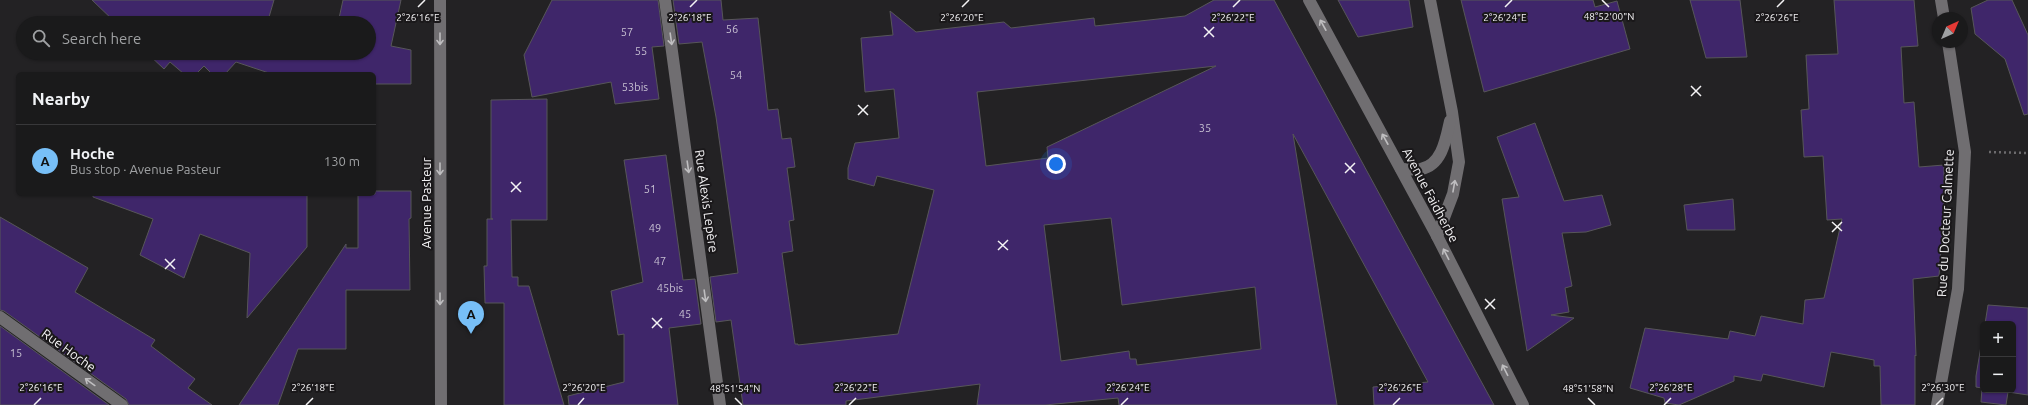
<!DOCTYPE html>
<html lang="en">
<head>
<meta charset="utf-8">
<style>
	body { margin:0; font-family:Ubuntu,sans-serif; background:#232324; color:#f1f3f6 }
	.controls { position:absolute; right:12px; bottom:12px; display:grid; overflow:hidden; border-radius:6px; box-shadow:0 1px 3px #0004 }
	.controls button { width:36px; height:36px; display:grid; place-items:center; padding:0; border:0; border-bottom:1px solid #38383a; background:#1a1a1b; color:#f1f3f6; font:20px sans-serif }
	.compass { position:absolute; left:1932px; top:12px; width:36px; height:36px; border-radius:50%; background:#1a1a1b; box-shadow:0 1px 3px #0004; rotate:44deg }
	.you { position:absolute; left:1056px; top:164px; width:14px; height:14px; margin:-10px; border:3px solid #fff; border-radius:50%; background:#1a73e8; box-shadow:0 0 0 6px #1a73e833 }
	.badge { display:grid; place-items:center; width:26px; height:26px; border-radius:50%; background:#77bff7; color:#111; font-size:13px; font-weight:700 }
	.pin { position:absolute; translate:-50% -33px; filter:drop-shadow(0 1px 2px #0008) }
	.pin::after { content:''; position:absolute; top:21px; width:14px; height:12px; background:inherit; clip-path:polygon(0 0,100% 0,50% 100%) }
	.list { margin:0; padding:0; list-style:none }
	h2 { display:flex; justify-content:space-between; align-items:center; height:52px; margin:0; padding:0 16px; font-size:17px }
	h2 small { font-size:13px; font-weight:400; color:#9fa1a3 }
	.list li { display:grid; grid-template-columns:26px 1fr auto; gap:12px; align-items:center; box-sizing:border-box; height:72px; padding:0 16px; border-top:1px solid #38383a }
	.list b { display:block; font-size:15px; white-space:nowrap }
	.list p { margin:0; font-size:13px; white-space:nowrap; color:#9fa1a3 }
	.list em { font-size:13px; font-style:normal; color:#9fa1a3 }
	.icon { flex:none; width:22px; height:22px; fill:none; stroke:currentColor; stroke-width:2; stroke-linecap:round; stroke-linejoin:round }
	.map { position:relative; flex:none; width:2028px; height:405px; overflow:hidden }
	.search { position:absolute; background:#1a1a1b; box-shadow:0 1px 3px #0004; left:16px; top:16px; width:360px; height:44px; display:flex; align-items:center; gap:10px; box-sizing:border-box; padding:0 14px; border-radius:22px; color:#9fa1a3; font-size:15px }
	.panel { position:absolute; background:#1a1a1b; box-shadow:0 1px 3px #0004; left:16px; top:72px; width:360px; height:124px; border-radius:6px }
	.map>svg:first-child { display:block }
	.building { fill:#3f266a; stroke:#575659; fill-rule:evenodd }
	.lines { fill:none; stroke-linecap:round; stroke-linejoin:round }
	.path { stroke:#6c6b6d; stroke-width:2.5; stroke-dasharray:2 3; stroke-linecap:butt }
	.street { stroke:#706e71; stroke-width:12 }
	.secondary { stroke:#706e71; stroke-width:12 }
	.oneway { stroke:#bfbec0 }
	.ticks { fill:none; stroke:#f4f3f5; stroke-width:1.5 }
	.labels { text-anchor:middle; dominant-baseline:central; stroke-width:4; stroke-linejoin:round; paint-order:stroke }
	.number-label { font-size:11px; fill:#c7c0d2 }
	.street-label { font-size:13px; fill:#f4f3f5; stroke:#1a181a }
	.ticks-label { font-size:10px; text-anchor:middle; fill:#f4f3f5; stroke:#1a181a; stroke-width:4; stroke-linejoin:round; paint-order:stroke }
</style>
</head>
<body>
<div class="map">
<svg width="2028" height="405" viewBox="0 0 2028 405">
	<rect width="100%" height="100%" fill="#232224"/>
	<g class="building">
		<polygon points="92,0 274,0 269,17 294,23 116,23"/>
		<polygon points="343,0 401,0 391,46 411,50 411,84 374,84 374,74 272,74 236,62 225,74 212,74 204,66 196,74 184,74 170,62 164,69 147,53 369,53 369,23 338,23"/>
		<polygon points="552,0 658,0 664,46 652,47 659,99 615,104 611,82 532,97 524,55"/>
		<path d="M673,0H721L723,20L758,18L768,110L778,109L782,139L791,138L795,167L787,168L794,220L789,221L793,251L782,253L795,344H798V345L898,334L934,190L877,176L874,186L848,179V168L855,143L899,138L894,89L865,92L861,38L893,35L890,11L916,32L1004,22L1011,28L1094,18L1095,26L1185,16L1214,0H1274L1494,405H1374L1373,387L1428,382L1293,134L1337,405H1119L1118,398L1045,405H977L980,384L846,401V405H743L731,320L716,322L710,277L738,273L716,117L702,42L679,44ZM1216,66L1047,147L1048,158L986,166L977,92ZM1111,218L1122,305L1255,287L1261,349L1137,365L1136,359H1130L1129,351L1061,361L1044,225Z"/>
		<polygon points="1338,0 1409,0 1413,27 1358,37"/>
		<polygon points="1461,0 1593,0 1595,7 1617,1 1630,49 1484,92"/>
		<polygon points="1690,0 1740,0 1747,57 1706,58"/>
		<polygon points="1834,0 1914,0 1918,46 1901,47 1904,103 1914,102 1919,167 1944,165 1944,210 1939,276 1913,279 1916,356 1915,355 1915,405 1881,405 1880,366 1874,366 1874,360 1831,352 1824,387 1763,374 1761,381 1734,376 1734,381 1679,405 1665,403 1664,398 1630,388 1645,328 1728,339 1730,331 1755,336 1761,316 1803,324 1805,300 1824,298 1842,219 1827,220 1823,156 1804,157 1801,110 1809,109 1806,55 1838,54"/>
		<polygon points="1988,0 2012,0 2028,35 2028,114 2024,115 2005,59 1975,34 1971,8"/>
		<polygon points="547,99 547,220 511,220 512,277 518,277 518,286 529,286 564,405 504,405 504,303 485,303 484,266 487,266 487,219 493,219 491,219 491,100"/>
		<polygon points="1535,123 1564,201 1602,195 1611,225 1586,232 1562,233 1572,286 1565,288 1569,312 1551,315 1574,318 1527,351 1502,199 1519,197 1497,137"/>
		<polygon points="666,155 683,280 695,279 701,324 669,328 678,405 569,405 568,396 624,382 624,334 618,335 611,291 643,282 624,160"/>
		<polygon points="375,191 411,191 411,218 409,219 410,290 346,290 346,349 298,349 278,405 239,405 346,244 346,248 358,248 358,194 375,194"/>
		<polygon points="93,194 307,194 307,247 247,318 250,253 200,234 184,278 140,255 153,219 93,197"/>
		<polygon points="1733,199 1735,230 1687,230 1684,205"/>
		<polygon points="0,217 88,268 75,292 155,340 151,346 195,379 188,388 212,405 129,405 126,399 4,311 0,310"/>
		<polygon points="1988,305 2028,308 2028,395 2008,392 2006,405 1981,402 1982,388 1976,387 1976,376 1983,334 1983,390 2013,390 2013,324 1985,324"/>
		<polygon points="0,326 109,405 0,405"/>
	</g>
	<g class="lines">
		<polyline class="path" points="1989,152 2028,153"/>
		<g class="street">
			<polyline points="665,0 720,405"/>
			<polyline points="1430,0 1452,112 1459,162 1453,194 1437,236"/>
			<polyline points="1941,0 1944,18"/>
			<path d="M1401,169C1407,169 1415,170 1421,169C1442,165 1446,139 1450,121"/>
			<polyline points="0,317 122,405"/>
			<polyline points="1937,405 1958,289 1965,152 1948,42"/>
		</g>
		<g class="secondary">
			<polyline points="440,0 441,405"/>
			<polyline points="1309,0 1437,236 1523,405"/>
		</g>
	</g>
	<defs><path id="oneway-shaft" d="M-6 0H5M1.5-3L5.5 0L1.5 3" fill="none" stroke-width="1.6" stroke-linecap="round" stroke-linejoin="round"/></defs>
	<g class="oneway">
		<use href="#oneway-shaft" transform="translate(1323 25) rotate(-119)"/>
		<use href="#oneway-shaft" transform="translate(440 39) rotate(90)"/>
		<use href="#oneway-shaft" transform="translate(671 39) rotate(82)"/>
		<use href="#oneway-shaft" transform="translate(1385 139) rotate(-119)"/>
		<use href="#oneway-shaft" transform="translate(688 167) rotate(82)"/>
		<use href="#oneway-shaft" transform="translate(440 169) rotate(90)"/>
		<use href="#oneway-shaft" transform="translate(1454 186) rotate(-80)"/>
		<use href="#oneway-shaft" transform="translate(1446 254) rotate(-117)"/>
		<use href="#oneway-shaft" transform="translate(705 296) rotate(82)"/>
		<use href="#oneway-shaft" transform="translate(440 299) rotate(90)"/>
		<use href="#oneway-shaft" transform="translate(1505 370) rotate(-117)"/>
		<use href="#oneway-shaft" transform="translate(90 382) rotate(-144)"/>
	</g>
	<path class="ticks" d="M1602,0L1609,7M418,7L425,0M690,7L697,0M962,7L969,0M1233,7L1240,0M1505,7L1512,0M1777,7L1784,0M1204,27L1214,37M1204,37L1214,27M1691,86L1701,96M1691,96L1701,86M858,105L868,115M858,115L868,105M1345,163L1355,173M1345,173L1355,163M511,182L521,192M511,192L521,182M1832,222L1842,231M1832,232L1842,222M998,241L1008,250M998,250L1008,240M165,259L175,269M165,269L175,259M1485,299L1495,309M1485,309L1495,299M652,318L662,328M652,328L662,318M735,398L742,405M1588,398L1595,405M34,405L41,398M306,405L313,398M578,405L584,398M849,405L856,398M1121,405L1128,398M1393,405L1400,398M1664,405L1671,398M1936,405L1943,398"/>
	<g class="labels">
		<g class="number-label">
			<text x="732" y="29">56</text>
			<text x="627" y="32">57</text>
			<text x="641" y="51">55</text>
			<text x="736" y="75">54</text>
			<text x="635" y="87">53bis</text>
			<text x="1205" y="128">35</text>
			<text x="650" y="189">51</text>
			<text x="655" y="228">49</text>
			<text x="660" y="261">47</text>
			<text x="670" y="288">45bis</text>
			<text x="685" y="314">45</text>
			<text x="16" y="353">15</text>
		</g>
		<g class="street-label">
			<text transform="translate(1431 195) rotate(62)">Avenue Faidherbe</text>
			<text transform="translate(707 201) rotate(82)">Rue Alexis Lepère</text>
			<text transform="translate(426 203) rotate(-90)">Avenue Pasteur</text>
			<text transform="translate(1945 223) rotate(-87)">Rue du Docteur Calmette</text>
			<text transform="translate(69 350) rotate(36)">Rue Hoche</text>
		</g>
	</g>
	<g class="ticks-label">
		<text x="1609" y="20">48°52'00"N</text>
		<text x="418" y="21">2°26'16"E</text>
		<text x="690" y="21">2°26'18"E</text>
		<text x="962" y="21">2°26'20"E</text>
		<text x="1233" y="21">2°26'22"E</text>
		<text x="1505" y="21">2°26'24"E</text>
		<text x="1777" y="21">2°26'26"E</text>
		<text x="41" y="391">2°26'16"E</text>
		<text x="313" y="391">2°26'18"E</text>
		<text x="584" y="391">2°26'20"E</text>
		<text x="856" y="391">2°26'22"E</text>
		<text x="1128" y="391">2°26'24"E</text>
		<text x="1400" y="391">2°26'26"E</text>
		<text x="1671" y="391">2°26'28"E</text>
		<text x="1943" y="391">2°26'30"E</text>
		<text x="735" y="392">48°51'54"N</text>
		<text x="1588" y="392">48°51'58"N</text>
	</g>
</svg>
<div class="controls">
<button>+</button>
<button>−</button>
</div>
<svg class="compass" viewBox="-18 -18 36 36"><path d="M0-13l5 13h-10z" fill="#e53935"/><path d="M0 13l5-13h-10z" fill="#9fa1a3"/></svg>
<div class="you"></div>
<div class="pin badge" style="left:471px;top:334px">A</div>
<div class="search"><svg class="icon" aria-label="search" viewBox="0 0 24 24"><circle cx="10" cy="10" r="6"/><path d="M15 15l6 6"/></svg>Search here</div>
<section class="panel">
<h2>Nearby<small></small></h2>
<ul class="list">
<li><span class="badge">A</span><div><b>Hoche</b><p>Bus stop · Avenue Pasteur</p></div><em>130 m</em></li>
</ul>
</section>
</div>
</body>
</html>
